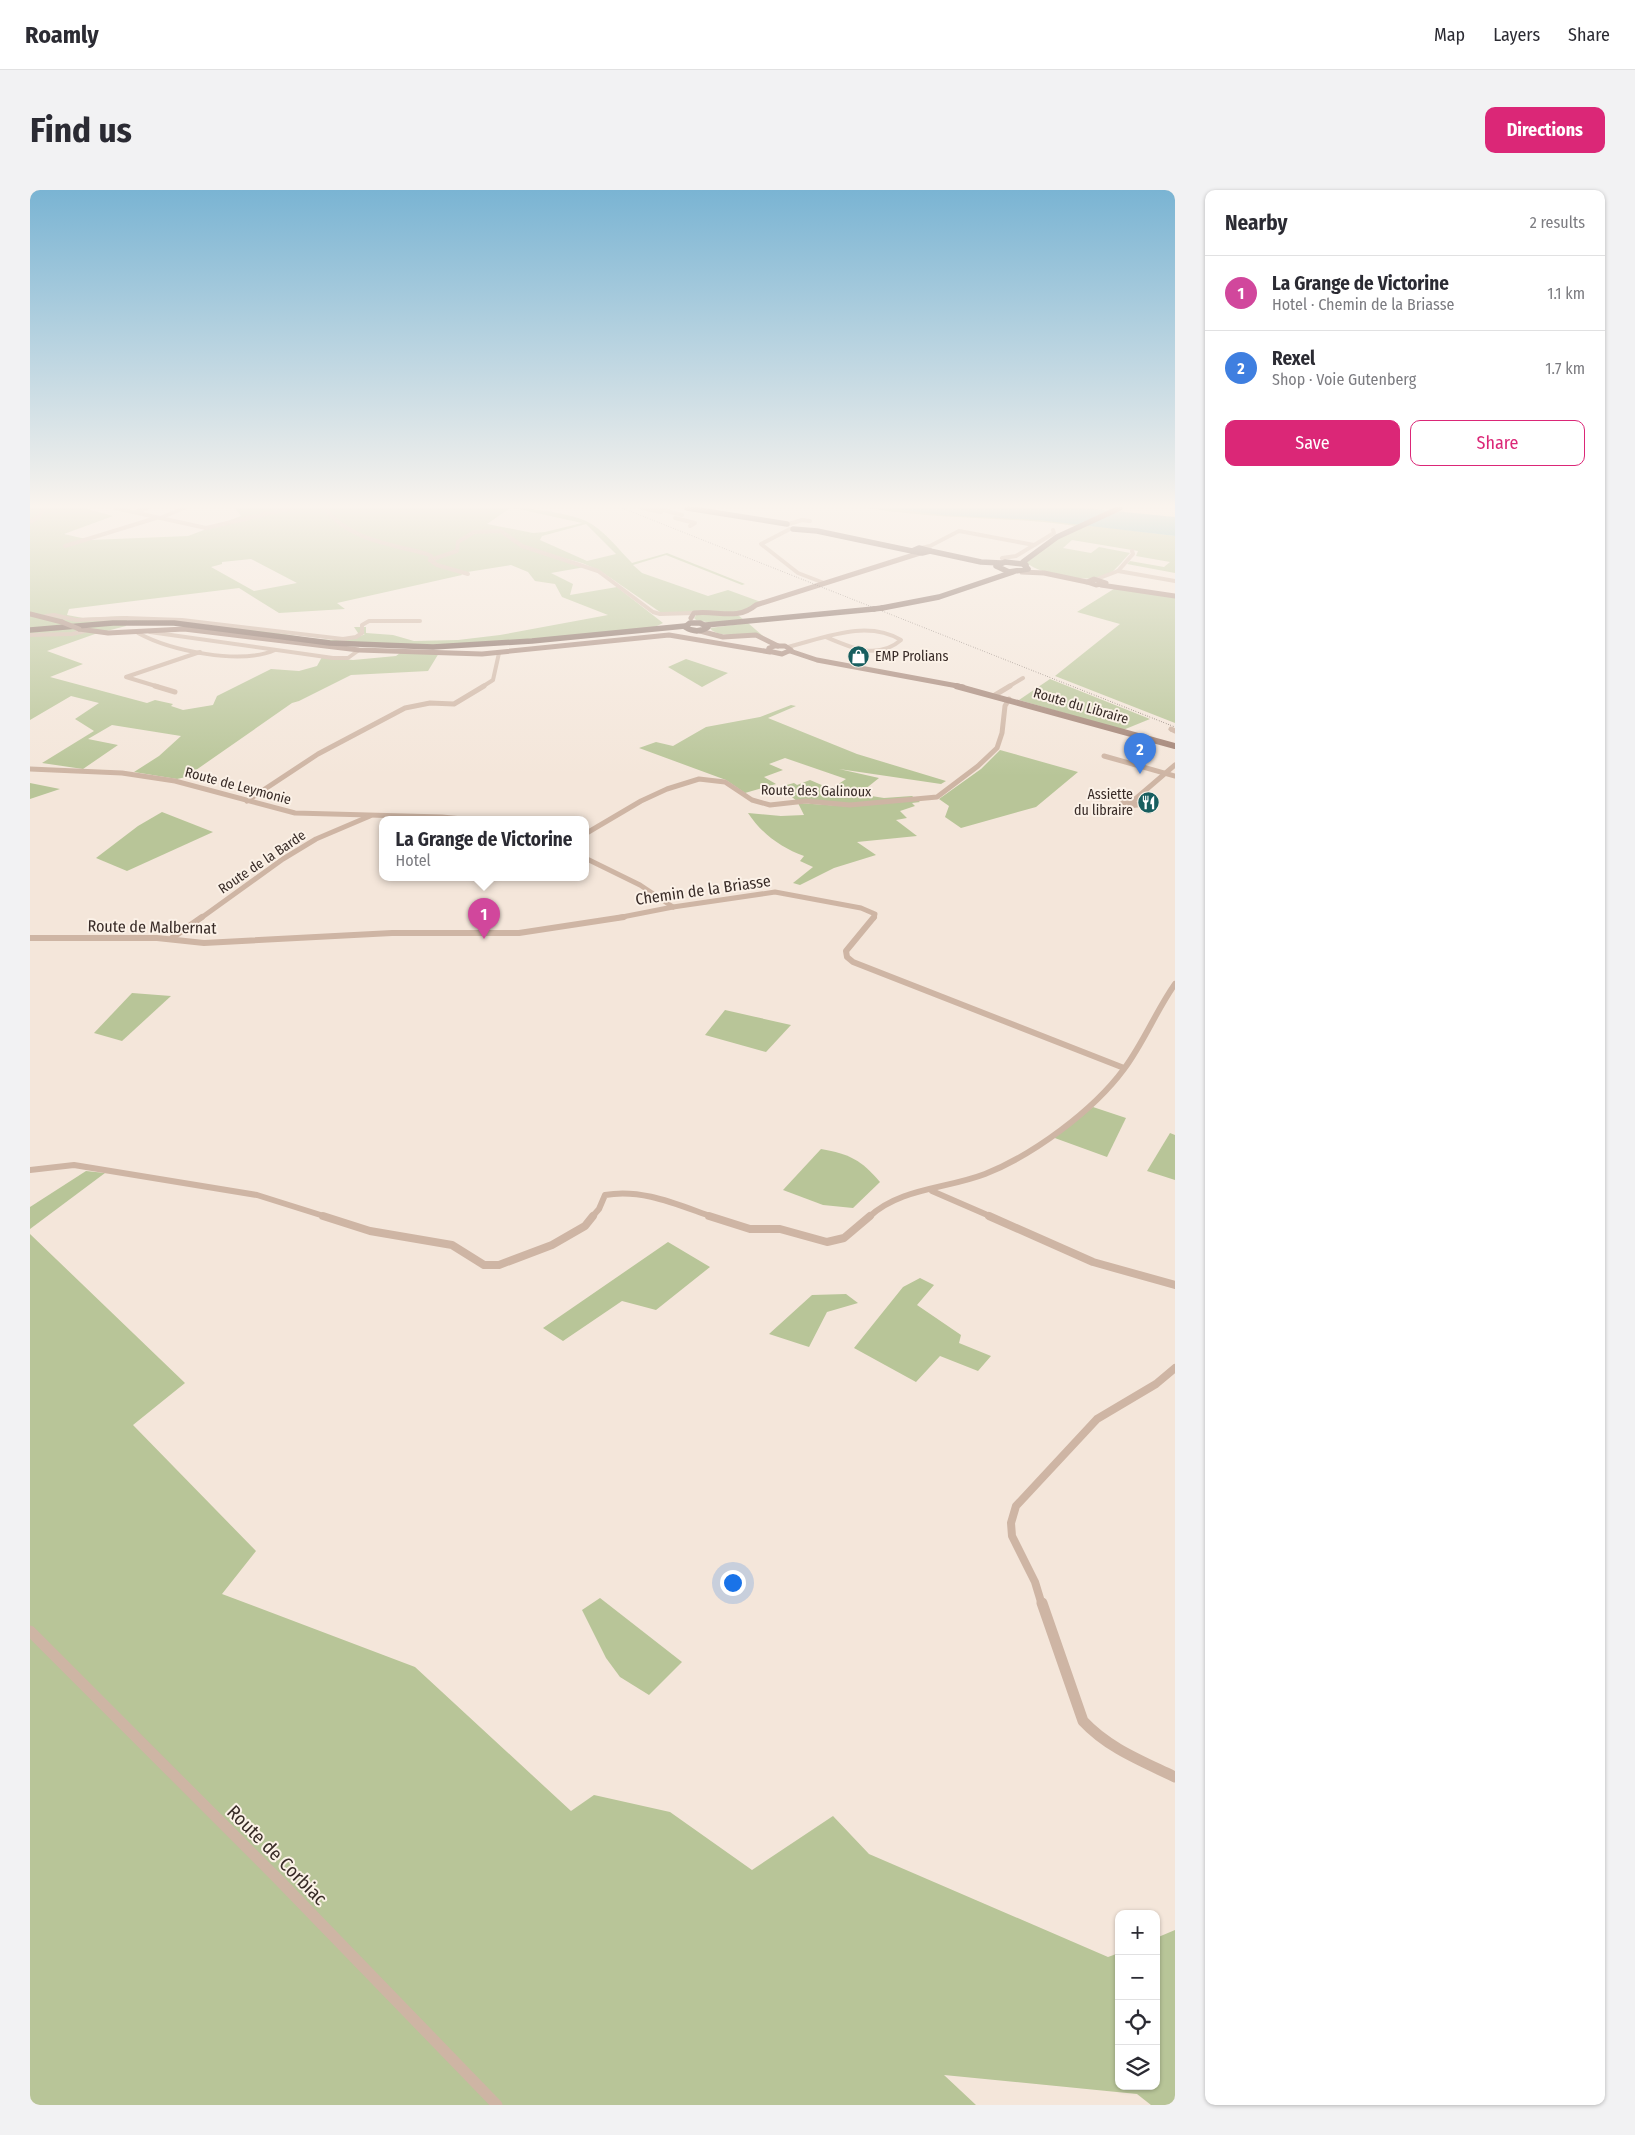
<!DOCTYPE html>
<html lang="en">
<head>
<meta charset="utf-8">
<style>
	body { margin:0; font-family:"Fira Sans Condensed",sans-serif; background:#f2f2f3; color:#2b2b33 }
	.controls { position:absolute; right:15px; bottom:15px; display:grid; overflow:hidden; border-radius:10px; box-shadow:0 1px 4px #0004 }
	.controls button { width:45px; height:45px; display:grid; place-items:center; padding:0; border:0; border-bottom:1px solid #e1e1e2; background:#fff; color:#2b2b33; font:25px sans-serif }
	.you { position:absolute; left:702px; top:1392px; width:18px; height:18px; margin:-12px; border:4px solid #fff; border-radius:50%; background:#1a73e8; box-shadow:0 0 0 8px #1a73e833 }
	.badge { display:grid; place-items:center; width:32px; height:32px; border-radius:50%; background:#db2777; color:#fff; font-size:16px; font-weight:700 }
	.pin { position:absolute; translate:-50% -41px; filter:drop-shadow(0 1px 2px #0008) }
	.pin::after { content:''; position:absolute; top:26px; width:18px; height:15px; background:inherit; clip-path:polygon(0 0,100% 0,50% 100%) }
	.popup { position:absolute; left:349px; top:626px; width:210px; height:65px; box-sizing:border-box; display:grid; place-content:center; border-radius:10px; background:#fff; filter:drop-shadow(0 1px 4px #0005); font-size:16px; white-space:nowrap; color:#7c7c81 }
	.popup b { font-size:19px; color:#2b2b33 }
	.popup::after { content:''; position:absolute; left:50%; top:100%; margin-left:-10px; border:10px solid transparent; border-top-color:#fff }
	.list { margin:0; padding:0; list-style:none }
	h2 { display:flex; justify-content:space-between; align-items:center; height:65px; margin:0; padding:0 20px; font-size:21px }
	h2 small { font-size:16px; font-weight:400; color:#7c7c81 }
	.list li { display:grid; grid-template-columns:32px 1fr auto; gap:15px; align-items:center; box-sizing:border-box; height:75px; padding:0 20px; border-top:1px solid #e1e1e2 }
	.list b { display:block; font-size:19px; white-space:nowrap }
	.list p { margin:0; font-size:16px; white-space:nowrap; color:#7c7c81 }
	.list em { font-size:16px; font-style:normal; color:#7c7c81 }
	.actions { display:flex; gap:10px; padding:15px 20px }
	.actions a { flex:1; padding:11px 0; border:1px solid #db2777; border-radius:10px; text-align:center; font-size:18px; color:#db2777 }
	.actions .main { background:#db2777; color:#fff }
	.icon { flex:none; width:28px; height:28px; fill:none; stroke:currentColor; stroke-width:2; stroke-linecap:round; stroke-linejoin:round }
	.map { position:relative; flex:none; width:1145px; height:1915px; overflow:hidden; border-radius:10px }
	header { display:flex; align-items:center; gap:30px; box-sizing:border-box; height:70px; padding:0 25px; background:#fff; border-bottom:1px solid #e1e1e2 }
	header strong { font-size:24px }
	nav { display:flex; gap:28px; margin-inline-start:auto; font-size:18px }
	.intro { display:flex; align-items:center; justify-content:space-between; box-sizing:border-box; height:120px; padding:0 30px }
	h1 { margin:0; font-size:35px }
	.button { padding:12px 22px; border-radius:10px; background:#db2777; color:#fff; font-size:18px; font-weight:700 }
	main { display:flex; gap:30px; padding:0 30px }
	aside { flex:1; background:#fff; border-radius:10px; box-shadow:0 1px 4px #0004 }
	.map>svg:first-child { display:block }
	.green { fill:#b8c598; fill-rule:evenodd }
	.water { fill:#75b5b4 }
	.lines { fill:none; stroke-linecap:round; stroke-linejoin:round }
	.street-far4 { stroke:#ceb5a4; stroke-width:4 }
	.street-far3 { stroke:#ceb5a4; stroke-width:5 }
	.street-far2 { stroke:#ceb5a4; stroke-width:6 }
	.street-far1 { stroke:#ceb5a4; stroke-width:8 }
	.street { stroke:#ceb5a4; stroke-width:11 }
	.secondary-far1 { stroke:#a28375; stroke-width:5 }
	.secondary { stroke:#a28375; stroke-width:6 }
	.primary { stroke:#7c6156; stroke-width:5.5 }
	.rail { stroke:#382b27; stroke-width:1; stroke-dasharray:0.5 2; stroke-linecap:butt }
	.secondary-bridge { stroke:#a28375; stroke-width:5 }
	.primary-bridge { stroke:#7c6156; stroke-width:5.5 }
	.labels { text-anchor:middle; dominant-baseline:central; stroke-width:4; stroke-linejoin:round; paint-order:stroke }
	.far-poi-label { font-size:14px; fill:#382b27; stroke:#fbf1e7; text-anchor:start }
	.far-street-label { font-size:14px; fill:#382b27; stroke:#fbf1e7 }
	.street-label { font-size:16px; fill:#382b27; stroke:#fbf1e7 }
	.near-street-label { font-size:19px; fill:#382b27; stroke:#fbf1e7 }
</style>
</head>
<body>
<header>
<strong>Roamly</strong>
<nav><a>Map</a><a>Layers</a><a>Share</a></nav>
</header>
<div class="intro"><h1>Find us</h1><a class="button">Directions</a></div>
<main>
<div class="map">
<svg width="1145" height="1915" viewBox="0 0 1145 1915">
	<rect width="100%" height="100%" fill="#f4e6da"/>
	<g class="green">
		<path d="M0,318H54L83,326L34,344L60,350L158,346L211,326L205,318H480L457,334L503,343L515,342L552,333L484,318C503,318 548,324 563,335C578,345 590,361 602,373L637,363L715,394L712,395L636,365L603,375L612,383L678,406L698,400L731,412L712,422H630L569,380L552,373L522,365L555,377L521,383L543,394L540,405L587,397L633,433L623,438C540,446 456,457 373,455C281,454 189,440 97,430L96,436L65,444L17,461L53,474L20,487L117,513L125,510L143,514L141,516L153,520L183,515L187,506L241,479L269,481L287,476L292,467L323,470L366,466L370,463H409L398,481L321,485L269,511L262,513L156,587L147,589L104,582L129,566L151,546L82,535L58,549L88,555L53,579L12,573L64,541L45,529L69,513L41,506L0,530ZM556,334L586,364L557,371L510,350L512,346ZM221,369L267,393L224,401L181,377L192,374V372ZM481,375L498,382L505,391L525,394L532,407L578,425L470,445L428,450L384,451L363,445L336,443V437H324L328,443L335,444C306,459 249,441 217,438C177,435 137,432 98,429V426L53,428L37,425L39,419L209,398L249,423L315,419L307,413L432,385L431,383Z"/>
		<path d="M838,318C909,318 981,322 1050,334L1046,336C977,326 907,330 838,318Z"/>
		<path d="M1057,335L1145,346V383L1097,374L1100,371L1134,377L1140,372L1106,366L1108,361L1042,350L1033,358L1061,363L1069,357L1100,363C1093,370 1083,384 1074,387C1057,392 1008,385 996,372L1032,346Z"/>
		<polygon points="1087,397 1145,407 1145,533 1025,486 1090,434 1047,422"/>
		<polygon points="667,424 708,425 715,431 681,433 666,430 664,428"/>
		<path d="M718,433L733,446C719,443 686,449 680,438Z"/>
		<polygon points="656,469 698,483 672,497 638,477"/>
		<polygon points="1020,489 1120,529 1093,540 989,510"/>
		<path d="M761,515L766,516L738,528L827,564L916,591L911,594L809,579L849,588L829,604L854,608L882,606L890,612L882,613L885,616L870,621L877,628L866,630L887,646L827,652L846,665L804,678L770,695L763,693L783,677L770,671L774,666C751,658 731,643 718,623L751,626L774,625L768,613L826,617L767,611L749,597L764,593L767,595L780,590L801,599L816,589L755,568L739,574L753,580L734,587L746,594L715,603L696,590L609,558L626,552L643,556L676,537L730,527Z"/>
		<polygon points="970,560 1048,582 1006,617 931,638 915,627 919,616 909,609 951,579"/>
		<polygon points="0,593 30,599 0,609"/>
		<polygon points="132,622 183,642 97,681 66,668 108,636"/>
		<polygon points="102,803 141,806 92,851 64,843"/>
		<polygon points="695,820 761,835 736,862 675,845"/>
		<polygon points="1063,917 1096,928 1077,967 1022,947"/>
		<polygon points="1140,943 1145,945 1145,990 1117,981"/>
		<path d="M791,959C820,964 831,970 850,992L823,1018L793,1015L753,1000Z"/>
		<polygon points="56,981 75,983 0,1039 0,1017"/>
		<polygon points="0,1044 155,1193 103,1235 226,1361 192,1404 385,1477 541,1621 564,1605 640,1622 722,1680 803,1626 839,1664 1078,1767 1089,1763 1089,1896 1126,1896 1126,1748 1145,1740 1145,1915 1121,1915 1107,1904 914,1885 946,1915 0,1915"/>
		<polygon points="638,1052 680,1077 626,1120 592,1111 533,1151 513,1138"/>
		<polygon points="890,1088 904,1095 887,1115 931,1145 929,1153 961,1166 948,1181 910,1166 886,1192 824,1158 873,1097"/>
		<polygon points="816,1104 828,1113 797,1122 779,1157 739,1144 782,1105"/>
		<polygon points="570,1408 652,1472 619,1505 590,1487 576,1468 552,1420"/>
	</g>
	<polygon class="water" points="858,318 1054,318 1145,327 1145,346 1009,330 912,325"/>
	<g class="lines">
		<g class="street-far4">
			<polyline points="85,318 176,338 262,318"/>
			<path d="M295,318C318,350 361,354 397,364L401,366L400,370"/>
			<polyline points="612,318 631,322"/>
			<polyline points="626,318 652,325"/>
			<polyline points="105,322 117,318"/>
			<polyline points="130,328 154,318"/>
			<polyline points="645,328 665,333 660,336"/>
			<polyline points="0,332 8,327 14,318"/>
			<polyline points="759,334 772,330 780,331"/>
			<polyline points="760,339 731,354 768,383 794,393"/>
			<polyline points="35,356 126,328"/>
			<polyline points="891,358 900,356 929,341 1004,355"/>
			<polyline points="400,370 427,361 428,352 444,342 471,341 492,356 568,381 623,422 630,424 664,423"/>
			<polyline points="400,370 407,375 438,384"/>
			<polyline points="975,372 972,368 986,366 1024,343 1023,340"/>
			<polyline points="1088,381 1145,391"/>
			<polyline points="1067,389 1088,381 1103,364 1102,361"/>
			<polyline points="16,426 24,425 46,430 95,428 152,430 313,449 326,447 332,443 332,435 339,431 390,431"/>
			<polyline points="120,442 303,468 318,468 329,460"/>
			<path d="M108,443C141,461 210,475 245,460"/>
			<polyline points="0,445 42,444 55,441"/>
			<path d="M758,457C794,448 836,429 871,450C848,470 821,458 796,447"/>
			<polyline points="129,497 96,487 170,462"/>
			<polyline points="452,497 463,490 469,463"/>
			<polyline points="978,497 993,488"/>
		</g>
		<g class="street-far3">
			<polyline points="125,496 145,502"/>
			<polyline points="965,505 980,496"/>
			<polyline points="1141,539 1145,541"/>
			<polyline points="1074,566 1145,586"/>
			<polyline points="0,579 92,583 145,591 265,623 412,627 442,630"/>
			<polyline points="217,611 288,564 375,518 400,513 424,514 454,496"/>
			<polygon points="1102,611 1107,615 1099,616 1093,612"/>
			<polyline points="1103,611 1145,575"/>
			<polyline points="509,629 514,630"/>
			<polyline points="555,644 611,611 637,599 669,589 695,592 722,610 740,615 776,611 820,615 907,607 948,576 967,558 972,543 975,516 979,509"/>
			<polyline points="555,668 610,695 643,717"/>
			<polyline points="171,728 253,669 286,649 340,626"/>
			<polyline points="587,728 643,717 745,702 831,718 845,724 844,728"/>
		</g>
		<g class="street-far2">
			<polyline points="844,727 816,761 817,767 823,772 1094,878"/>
			<polyline points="0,748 127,748 174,753 362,743 489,743 594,727"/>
			<polyline points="142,748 172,727"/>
			<polyline points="0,980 44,975 227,1005 297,1027"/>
			<polyline points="902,1001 962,1027"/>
			<path d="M562,1027L569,1019L575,1005C612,998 648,1015 683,1027"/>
			<path d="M839,1027C870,998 916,999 955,984C1003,965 1063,921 1094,879C1114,852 1126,821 1145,794"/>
		</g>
		<g class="street-far1">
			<polyline points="293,1026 340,1041 422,1055 454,1075 469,1075 522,1055 555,1036 563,1026"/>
			<polyline points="679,1026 720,1039 750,1039 797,1052 814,1048 840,1026"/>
			<polyline points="959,1026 1063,1072 1145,1095"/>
			<polyline points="1012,1415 1005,1392 982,1346 981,1333 986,1316 1067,1229 1126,1194 1145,1178"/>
		</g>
		<g class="street">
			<path d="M1012,1413L1053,1531C1078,1558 1112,1571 1145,1587"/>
			<polyline points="0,1441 248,1689 467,1915"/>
		</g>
		<g class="secondary-far1">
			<polyline points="992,382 1014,383 1057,392"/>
			<polygon points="1064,389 1076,393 1066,395 1057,392"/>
			<polyline points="1071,395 1145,406"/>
			<polyline points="0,424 32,432"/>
			<path d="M661,428L664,423C687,420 707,431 726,415L890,363"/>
			<polyline points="49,439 78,443 154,439 329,460 452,464 639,445 740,462"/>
			<polyline points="670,441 693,447 726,445 748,456"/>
			<polygon points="745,456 755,456 761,460 752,464 738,461 739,458"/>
			<polyline points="760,461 787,470 933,497"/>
		</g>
		<polyline class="secondary" points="926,496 1145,556"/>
		<g class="primary">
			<polyline points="657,318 757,334"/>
			<polyline points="763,339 787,341 882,361"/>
			<polygon points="889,358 900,361 892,363 882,361"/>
			<polyline points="900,361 951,372 971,373"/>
			<polygon points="975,372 993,374 998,379 979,382 966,376"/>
			<polyline points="996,375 993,372 1027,347 1090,318"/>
			<polyline points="852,418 909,407 983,382"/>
			<path d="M660,433H670L678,437C671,442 663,442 655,437Z"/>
			<polyline points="676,435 844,419"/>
			<polyline points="0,440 83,433 144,433 300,453 403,457 502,451 655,436"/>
		</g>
		<polyline class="rail" points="592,318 1145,537"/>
		<polyline class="secondary-bridge" points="32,432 49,439"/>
		<polyline class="primary-bridge" points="844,419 852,418"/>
	</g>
	<linearGradient id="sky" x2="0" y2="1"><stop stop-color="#7ab4d3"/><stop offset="0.54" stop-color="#faf4ee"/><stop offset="1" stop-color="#faf4ee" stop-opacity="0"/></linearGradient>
	<rect width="1145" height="586" fill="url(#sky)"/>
	<defs>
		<symbol id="shop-disc" viewBox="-11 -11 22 22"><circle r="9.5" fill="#175e5f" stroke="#fbf1e7"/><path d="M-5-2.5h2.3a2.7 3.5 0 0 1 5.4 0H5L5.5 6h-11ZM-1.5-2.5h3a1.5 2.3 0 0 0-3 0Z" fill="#fff"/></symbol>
		<symbol id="restaurant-disc" viewBox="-11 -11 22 22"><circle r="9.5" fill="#175e5f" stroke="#fbf1e7"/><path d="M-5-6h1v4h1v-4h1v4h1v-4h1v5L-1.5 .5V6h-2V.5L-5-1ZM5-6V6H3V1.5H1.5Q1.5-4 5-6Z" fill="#fff"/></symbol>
	</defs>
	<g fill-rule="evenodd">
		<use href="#shop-disc" x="816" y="454" width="25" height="25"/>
		<use href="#restaurant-disc" x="1106" y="600" width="25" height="25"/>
	</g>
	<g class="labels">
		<g class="far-poi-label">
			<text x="845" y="466">EMP Prolians</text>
			<text x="1103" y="604" text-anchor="end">Assiette<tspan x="1103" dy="16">du libraire</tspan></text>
		</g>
		<g class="far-street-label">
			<text transform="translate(1051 516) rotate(16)">Route du Libraire</text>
			<text transform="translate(208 596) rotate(15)">Route de Leymonie</text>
			<text transform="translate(786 601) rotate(1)">Route des Galinoux</text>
			<text transform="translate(232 672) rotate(-34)">Route de la Barde</text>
		</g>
		<g class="street-label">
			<text transform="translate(673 700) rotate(-8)">Chemin de la Briasse</text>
			<text transform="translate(122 737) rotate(1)">Route de Malbernat</text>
		</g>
		<g class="near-street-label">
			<text transform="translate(247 1665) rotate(45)">Route de Corbiac</text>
		</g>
	</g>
</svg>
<div class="controls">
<button>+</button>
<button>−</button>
<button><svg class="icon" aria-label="locate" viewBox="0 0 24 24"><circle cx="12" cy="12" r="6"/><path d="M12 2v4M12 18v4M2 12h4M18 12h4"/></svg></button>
<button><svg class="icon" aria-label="layers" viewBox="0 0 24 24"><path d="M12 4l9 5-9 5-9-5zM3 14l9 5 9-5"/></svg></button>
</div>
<div class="you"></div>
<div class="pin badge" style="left:454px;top:749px;background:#d1479c">1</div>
<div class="popup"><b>La Grange de Victorine</b>Hotel</div>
<div class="pin badge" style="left:1110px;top:584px;background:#3f7fe0">2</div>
</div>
<aside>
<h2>Nearby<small>2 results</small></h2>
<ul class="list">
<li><span class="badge" style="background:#d1479c">1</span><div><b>La Grange de Victorine</b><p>Hotel · Chemin de la Briasse</p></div><em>1.1 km</em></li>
<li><span class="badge" style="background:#3f7fe0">2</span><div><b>Rexel</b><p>Shop · Voie Gutenberg</p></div><em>1.7 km</em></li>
</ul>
<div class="actions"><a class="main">Save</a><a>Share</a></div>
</aside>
</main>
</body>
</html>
